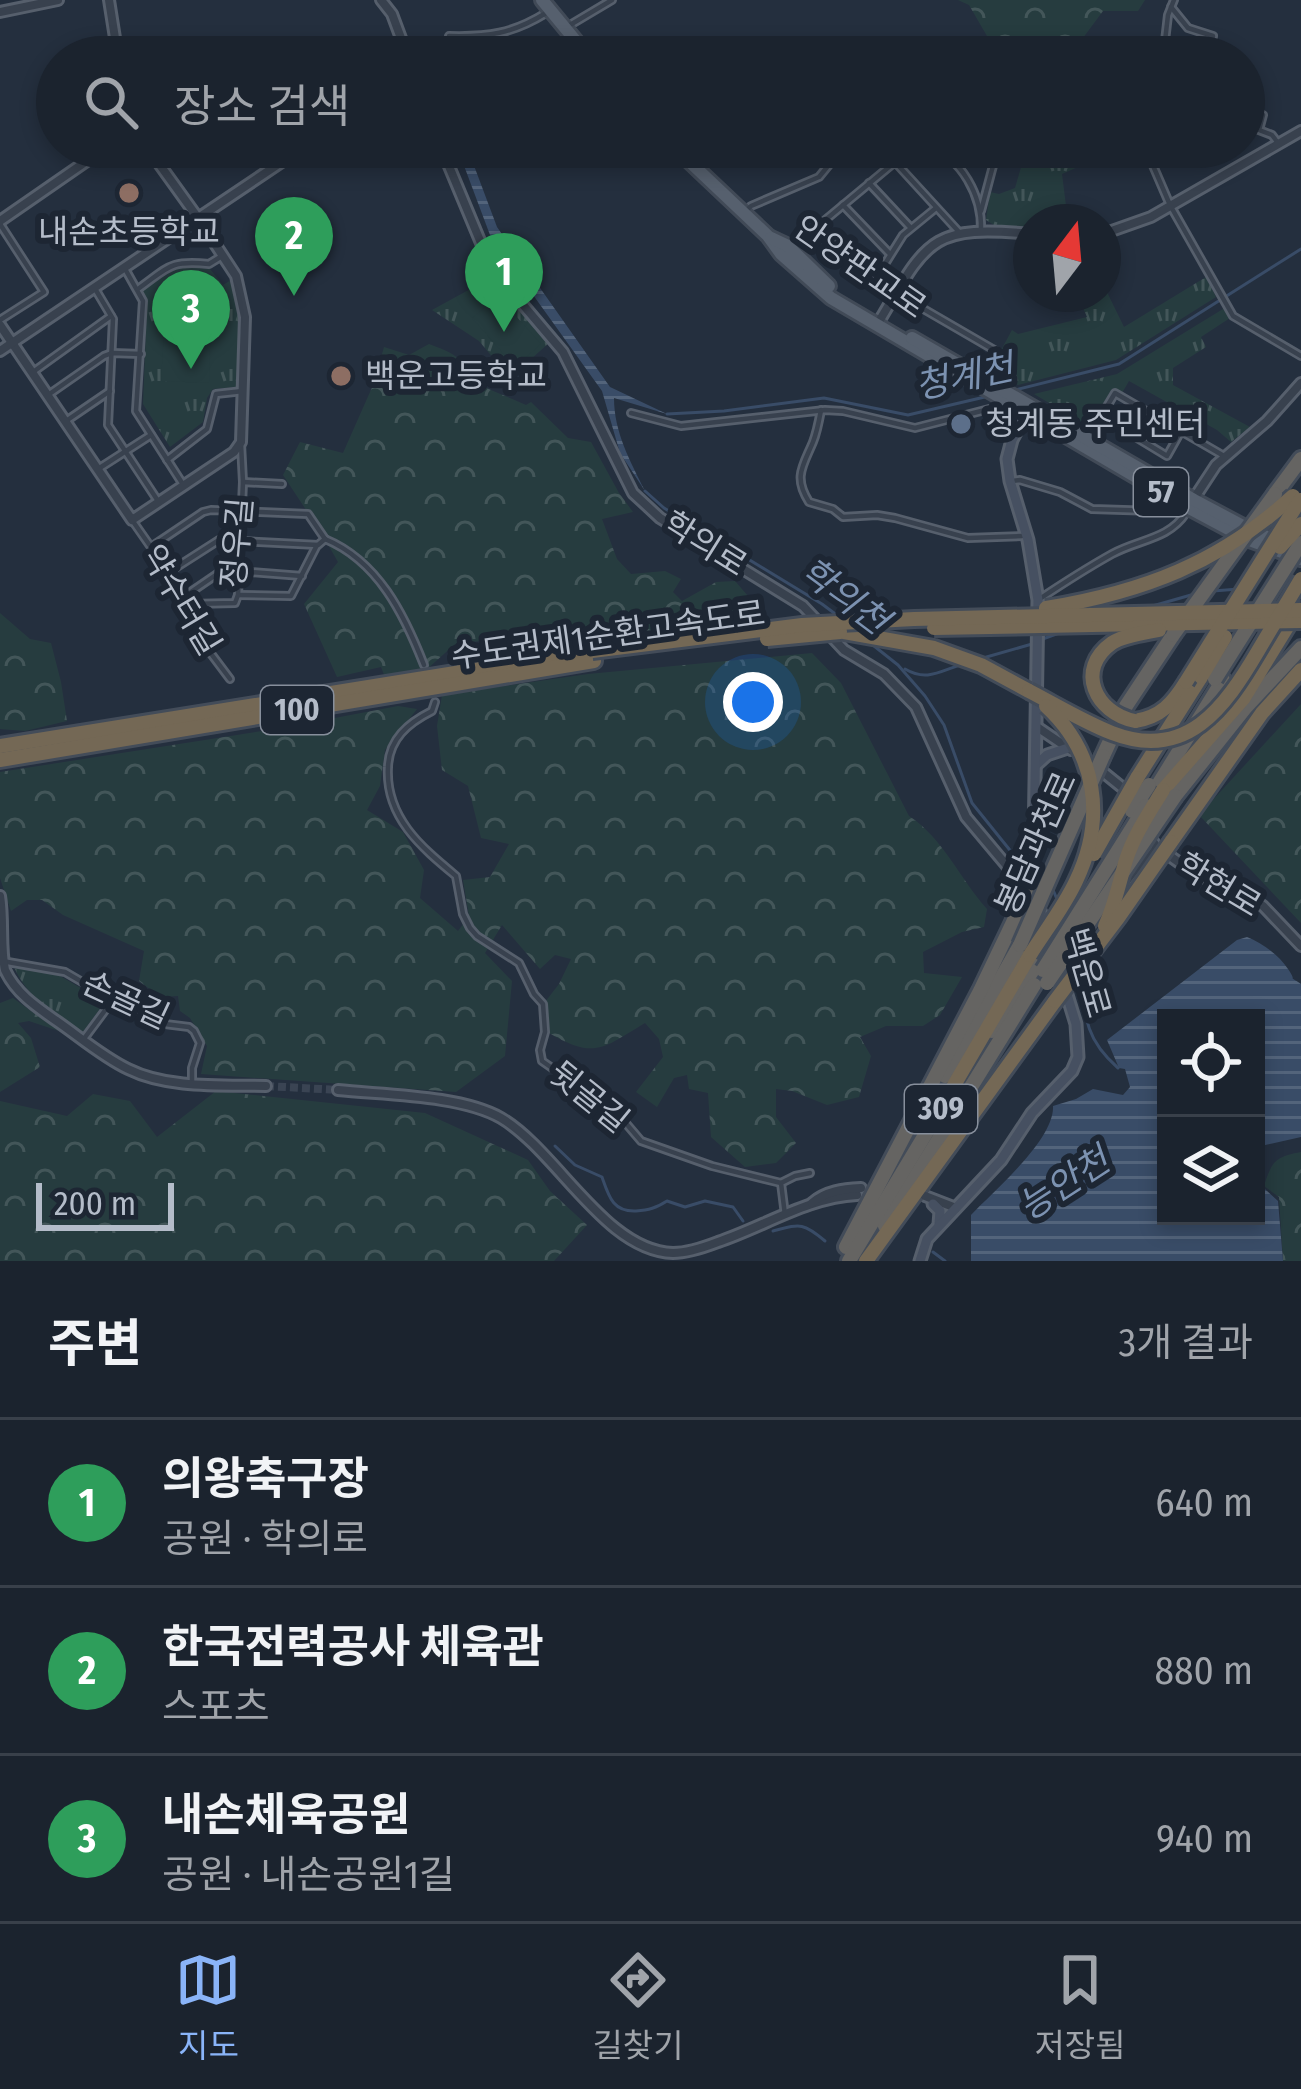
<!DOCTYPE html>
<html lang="ko">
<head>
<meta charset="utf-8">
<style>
	body { margin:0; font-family:"Fira Sans Condensed","Noto Sans KR",sans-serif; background:#282f3a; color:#f1f3f6 }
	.controls { position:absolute; right:36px; bottom:36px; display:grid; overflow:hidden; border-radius:0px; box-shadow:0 6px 18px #0003 }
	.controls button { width:108px; height:108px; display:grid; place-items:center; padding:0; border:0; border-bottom:3px solid #39404a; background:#1b232e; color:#f1f3f6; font:60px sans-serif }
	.compass { position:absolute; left:1013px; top:204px; width:108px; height:108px; border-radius:50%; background:#1b232e; box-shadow:0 6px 18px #0003; rotate:16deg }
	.scale { position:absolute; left:36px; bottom:30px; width:138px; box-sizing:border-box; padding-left:12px; border:6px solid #b4bcc9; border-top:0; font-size:33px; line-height:42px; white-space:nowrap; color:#b4bcc9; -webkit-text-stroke:9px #1d2633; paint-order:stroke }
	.you { position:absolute; left:753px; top:702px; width:42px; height:42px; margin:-30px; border:9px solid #fff; border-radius:50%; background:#1a73e8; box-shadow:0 0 0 18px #1a73e833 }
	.badge { display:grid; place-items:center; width:78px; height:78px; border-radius:50%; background:#8ab4f8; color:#fff; font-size:39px; font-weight:700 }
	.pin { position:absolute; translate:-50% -99px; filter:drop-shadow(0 3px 6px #0008) }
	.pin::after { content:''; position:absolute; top:63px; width:42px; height:36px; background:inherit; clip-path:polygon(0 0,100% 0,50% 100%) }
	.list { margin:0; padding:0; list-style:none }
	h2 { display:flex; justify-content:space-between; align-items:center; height:156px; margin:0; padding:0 48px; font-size:51px }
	h2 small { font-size:39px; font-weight:400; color:#a0a4aa }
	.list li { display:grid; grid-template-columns:78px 1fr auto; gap:36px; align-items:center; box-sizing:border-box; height:168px; padding:0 48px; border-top:3px solid #39404a }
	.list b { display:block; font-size:45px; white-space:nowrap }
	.list p { margin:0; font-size:39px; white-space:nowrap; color:#a0a4aa }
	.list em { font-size:39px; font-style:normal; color:#a0a4aa }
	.icon { flex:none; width:66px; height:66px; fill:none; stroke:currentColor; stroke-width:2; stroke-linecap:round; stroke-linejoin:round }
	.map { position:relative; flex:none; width:1301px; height:1261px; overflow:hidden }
	.search { position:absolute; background:#1b232e; box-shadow:0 6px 18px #0003; left:36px; right:36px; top:36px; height:132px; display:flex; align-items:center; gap:30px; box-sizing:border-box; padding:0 42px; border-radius:66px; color:#a0a4aa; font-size:45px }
	.sheet { height:660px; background:#1b232e }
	nav { display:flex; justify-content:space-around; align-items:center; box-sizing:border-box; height:168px; border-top:3px solid #39404a; background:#1b232e; font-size:33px; color:#a0a4aa }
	nav a { display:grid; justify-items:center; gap:6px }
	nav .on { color:#8ab4f8 }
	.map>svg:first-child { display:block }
	.grass { fill:url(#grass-tufts) }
	.forest { fill:url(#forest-crowns) }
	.garden { fill:#263c3f }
	.water { fill:url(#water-rules) }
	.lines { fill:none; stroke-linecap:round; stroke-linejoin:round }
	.stream { stroke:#394c67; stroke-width:3 }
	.tertiary-tunnel { stroke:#3a4453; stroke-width:8; stroke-dasharray:8 4; stroke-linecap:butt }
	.minor-casing { stroke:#565f6c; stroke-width:10 }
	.tertiary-casing { stroke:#565f6c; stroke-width:14 }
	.secondary-casing { stroke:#565f6c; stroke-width:15 }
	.primary-casing { stroke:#414a57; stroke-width:18 }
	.trunk-casing { stroke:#434c59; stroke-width:20 }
	.motorway-casing { stroke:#434c59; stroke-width:20 }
	.minor { stroke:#38414e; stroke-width:4.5 }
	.tertiary { stroke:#38414e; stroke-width:8 }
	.secondary { stroke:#465061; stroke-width:9 }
	.primary { stroke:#56606e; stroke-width:12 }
	.trunk { stroke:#656462; stroke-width:14 }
	.motorway { stroke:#746855; stroke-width:14 }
	.trunk-bridge-casing { stroke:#434c59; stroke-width:20; stroke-linecap:butt }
	.motorway-bridge-casing { stroke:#434c59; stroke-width:20; stroke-linecap:butt }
	.trunk-bridge { stroke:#656462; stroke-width:14 }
	.motorway-bridge { stroke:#746855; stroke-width:14 }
	.education-dot { fill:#8d6e63; stroke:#1d2633; stroke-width:4.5 }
	.service-dot { fill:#5c6f8a; stroke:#1d2633; stroke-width:4.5 }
	.labels { text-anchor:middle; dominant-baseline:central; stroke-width:12; stroke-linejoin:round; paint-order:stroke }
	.shield { fill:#1d2633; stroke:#878f9c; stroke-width:3 }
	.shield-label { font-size:30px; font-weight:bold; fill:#b4bcc9 }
	.poi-label { font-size:33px; fill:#b4bcc9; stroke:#1d2633; text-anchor:start }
	.street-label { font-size:33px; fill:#b4bcc9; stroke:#1d2633 }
	.water-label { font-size:36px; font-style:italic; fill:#7c92b1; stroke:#1d2633 }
</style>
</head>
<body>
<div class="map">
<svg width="1301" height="1261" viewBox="0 0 1301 1261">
	<defs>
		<pattern id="grass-tufts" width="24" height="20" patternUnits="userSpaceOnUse" patternTransform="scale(3)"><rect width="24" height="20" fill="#263c3f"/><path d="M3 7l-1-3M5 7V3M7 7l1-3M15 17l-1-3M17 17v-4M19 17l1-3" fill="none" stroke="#435659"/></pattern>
		<pattern id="forest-crowns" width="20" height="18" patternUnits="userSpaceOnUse" patternTransform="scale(3)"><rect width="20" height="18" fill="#263c3f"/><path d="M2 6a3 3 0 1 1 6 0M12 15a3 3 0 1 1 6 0" fill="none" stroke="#435659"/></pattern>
		<pattern id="water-rules" width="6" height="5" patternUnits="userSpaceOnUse" patternTransform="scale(3)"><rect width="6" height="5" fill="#394c67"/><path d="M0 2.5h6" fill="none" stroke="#53647b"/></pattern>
	</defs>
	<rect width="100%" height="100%" fill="#242f3e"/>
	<g class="grass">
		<polygon points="1037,147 1123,147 1062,174 1068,222 1031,222 1031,228 994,225 986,220 990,192 999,194 1015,188 1025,154"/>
		<path d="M181,266L210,269L223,285L231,280C246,314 239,351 237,387L213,389L207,398L203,422L170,447L143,404L147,303L142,290Z"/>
		<polygon points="494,276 550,342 510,378 479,341 432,310"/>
		<polygon points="1206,277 1216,297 1116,360 1018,385 1001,376 1007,374 1014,360 1000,352 1012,330 1018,334 1087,317 1077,294 1103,294 1103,284 1124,327"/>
		<polygon points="1223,309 1230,318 1201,337 1206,347 1173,368 1173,385 1250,427 1231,442 1217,430 1129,381 1122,393 1112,389 1092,423 1086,425 1034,394 1117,374"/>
		<path d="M14,967L60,976L105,1002L82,1033C54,1012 28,999 14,967Z"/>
	</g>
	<g class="forest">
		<polygon points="958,0 1145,0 1138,11 1103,11 1074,50 1060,38 998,53 995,57 967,57 987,36 969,5"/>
		<path d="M429,344C450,352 465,357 472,380C490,391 507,396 526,405L531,402L568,438L591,442L619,493L633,512L602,519L617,559L631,574L665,571L681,579L673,592L682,601L716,582L735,581L748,596L751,616L558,647L525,634L454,645L426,670L385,677L381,667L337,677L304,604L338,562L322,534L283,475L300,442L343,453L374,383L384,347L409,355Z"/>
		<polygon points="0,613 30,639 51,643 61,682 67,721 25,731 0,729"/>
		<path d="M812,653L841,683L909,816C943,838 960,879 987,909L984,927L962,932L923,952L924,973L962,977L940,1015L923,1026H886L860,1037L871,1056L859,1097L827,1105L792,1091L776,1089V1117L796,1143L776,1163L745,1167L711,1137L708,1093L689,1089L687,1075L674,1078L657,1107L636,1092L663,1057L659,1039L645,1023C603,1048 595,1060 549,1033L545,1002L559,984L571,959L555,955L540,969L502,925L485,953L512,981L505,1056L456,1092L201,1074L207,1046L190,1018L180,1011L178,996L160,997L139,981L144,951L63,915L42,900H27L11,911L0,878V772L282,728L398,706L417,709L385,750L380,786L367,810L403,832L424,870L420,898L458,931L469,916L463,880L490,877L509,844L481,838L468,786L442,770L437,726L442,695L588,674Z"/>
		<polygon points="1301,704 1301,923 1199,815"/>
		<polygon points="13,998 59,1031 29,1021 18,1023 31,1038 40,1067 0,1092 0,1003"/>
		<polygon points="216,1091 425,1113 528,1160 550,1191 587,1225 554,1261 0,1261 0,1101 67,1116 93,1094 130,1101 157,1137"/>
		<path d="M1301,1152V1261H1283L1279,1197L1264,1186C1272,1161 1275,1157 1301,1152Z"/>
	</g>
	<g class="garden">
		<polygon points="498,296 541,344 515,367 472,318"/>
		<polygon points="165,314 211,316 209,383 161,381"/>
	</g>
	<g class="water">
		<path d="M457,147H467L497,227L610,387L667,414L614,398C614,432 630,461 645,491L620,453L602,391L490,235Z"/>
		<path d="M1247,937C1262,943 1279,955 1288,969C1299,985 1285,973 1301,984V1137L1256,1147V1018H1166V1216H1256V1181L1278,1201L1283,1261H971V1215C994,1191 1055,1139 1053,1106L1076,1099L1093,1089L1123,1095L1130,1087L1125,1069L1119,1068L1107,1040L1237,940Z"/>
	</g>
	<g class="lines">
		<g class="stream">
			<polyline points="1015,390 1119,364 1301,249"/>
			<polyline points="667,414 724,411 824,398 908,415 989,396"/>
			<polyline points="645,491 664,508 822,604 838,616"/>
			<polyline points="1213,591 1239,589"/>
			<polyline points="1149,607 1198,593"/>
			<polyline points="1040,640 1059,633"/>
			<polyline points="869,642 898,665 925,696 944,725 972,803 1013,854 1027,862"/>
			<polyline points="983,658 1032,644"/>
			<path d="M905,669C927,682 940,671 963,664"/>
			<polyline points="1051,885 1059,904"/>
			<path d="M1082,976C1085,1018 1085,1039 1118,1068"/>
			<path d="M555,1146L575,1165L602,1177C609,1197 613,1212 636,1211C649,1210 656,1208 667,1201L685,1207L705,1201L733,1207L743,1221"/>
			<path d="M773,1231C800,1224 803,1222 825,1241"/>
			<polyline points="933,1252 945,1261"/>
		</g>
		<polyline class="tertiary-tunnel" points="266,1086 338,1090"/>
		<defs>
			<g id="minor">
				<polyline points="1171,7 1188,28 1213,36 1209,57"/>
				<polyline points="570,25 612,0"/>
				<path d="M449,36C488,37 512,34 546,13"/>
				<polyline points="1127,57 1156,49 1165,41 1168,15 1174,0"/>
				<polyline points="1244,109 1263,115 1259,130 1272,135 1278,143"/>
				<path d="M929,147C962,158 982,196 981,230"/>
				<polyline points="1145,147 1170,205 1233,316 1301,356"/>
				<polyline points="869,183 910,227"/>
				<polyline points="843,205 889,253"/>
				<polyline points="981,211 998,147"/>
				<polyline points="744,213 751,206 819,177 841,150 858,147"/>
				<polyline points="0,224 44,292 0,320"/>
				<polyline points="124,267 143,301 136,411 184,486"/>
				<polyline points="878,275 903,235 936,208"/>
				<polyline points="94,287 113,319 108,425 158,501"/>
				<polyline points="900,287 864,267 818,226 895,162 959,232"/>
				<path d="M138,289C169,267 169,260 209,264L222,256"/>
				<polyline points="896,293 996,351 983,376"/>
				<polyline points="33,372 111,316"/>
				<polyline points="48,395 104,356 112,353 141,354"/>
				<path d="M821,410C819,421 817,432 813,442C803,466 793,477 809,502L833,509L843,517L877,515L895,518L968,538L1022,536"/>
				<polyline points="631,413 681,426 825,410 843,411 915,428 989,409 998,411 1006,405"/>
				<polyline points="1101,416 1167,456 1181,431"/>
				<polyline points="66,421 110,391"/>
				<polyline points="1088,438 1115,393 1224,456"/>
				<polyline points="167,460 207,429 216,394 243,391"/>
				<polyline points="98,469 151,435"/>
				<polyline points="1012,481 1020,480 1060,492 1092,509 1186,512"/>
				<polyline points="243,482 282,484"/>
				<polyline points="132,520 185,596 206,647 230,679"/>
				<path d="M325,539C378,561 404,614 424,665"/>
				<polyline points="151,547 203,512 211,510 308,514 325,539"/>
				<polyline points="169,572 219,540 318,545 325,539"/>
				<polyline points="238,595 291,596 316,547"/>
				<polyline points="185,596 223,570 302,576"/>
				<path d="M1038,600C1062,584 1087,568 1112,554C1139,539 1168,540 1186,513"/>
				<polyline points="190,604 235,603 238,595 243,482 241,444"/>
				<path d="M435,702L432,711C408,723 389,739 388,767C385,817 421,847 456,876L463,914L470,928L477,936L519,963L534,994L543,1004L545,1032L540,1050L542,1061L618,1114L641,1141L712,1166L781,1183"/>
				<polyline points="1122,889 1156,846"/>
				<polyline points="2,961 65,972 113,1000 165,1024 189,1027 194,1031 200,1043 192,1068 192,1083"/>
				<polyline points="83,1040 112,1001"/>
				<polyline points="785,1215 781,1183 795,1176 810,1173"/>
			</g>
			<g id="tertiary">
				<polyline points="109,0 118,57"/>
				<polyline points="381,0 392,14 408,57"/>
				<polyline points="0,12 58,0"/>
				<polyline points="441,147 491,267 563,352 633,493 660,518 803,606 820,624"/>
				<polyline points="0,221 107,147"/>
				<polyline points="1103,234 1151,217 1301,131"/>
				<polyline points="0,325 132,520 234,452 241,442 245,317 236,276 198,218 147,147"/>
				<path d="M877,325C927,241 929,224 1031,234"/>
				<polyline points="0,351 304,147"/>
				<polyline points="1193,500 1216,465 1267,421 1301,383"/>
				<polyline points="830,635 844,650 884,674 916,707 966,817 1028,891"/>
				<polyline points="1037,727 1071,750"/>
				<polyline points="1098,768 1124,789 1127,794"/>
				<polyline points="1148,834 1156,846 1195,874 1247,895 1263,906 1301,946"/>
				<path d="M0,896C4,920 0,947 5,970C16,994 38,1008 58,1022C81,1038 103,1057 128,1069C168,1089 222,1085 266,1086"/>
				<path d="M338,1090C384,1095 461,1095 501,1118C557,1151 605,1251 673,1253C687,1253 705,1247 718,1242C763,1227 809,1197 857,1195"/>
				<polyline points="925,1196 956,1208"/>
				<path d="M812,1203C826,1191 843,1189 861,1188"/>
			</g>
			<g id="secondary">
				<polyline points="1036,765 1047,755 1068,748"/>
				<polyline points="1009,869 1023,871 1032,860"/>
				<polyline points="933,1204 940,1211 939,1224"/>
				<polyline points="920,1261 927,1239 1001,1160 1032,1113 1072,1071 1078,1057 1076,1024 1045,923 1035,898 1028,891 1034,844 1038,600 1028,540 1010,481 1007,459 1012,440 1027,412"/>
			</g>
			<g id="primary">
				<polyline points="542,0 589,57"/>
				<polyline points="674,147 768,236 781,254 831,298 1189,508 1247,539 1301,559"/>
				<polyline points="771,238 788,246 829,286"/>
				<polyline points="912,338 1194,500 1258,534 1283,542"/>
			</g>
			<g id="trunk">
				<polyline points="1275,494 1301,459"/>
				<polyline points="1103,756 1126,706 1173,635"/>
				<polyline points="1153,793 1223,680"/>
				<polyline points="1175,796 1246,707 1301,648"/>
				<polyline points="992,1031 1039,961"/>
				<polyline points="945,1076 1020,945"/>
				<polyline points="885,1226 1034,985"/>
				<polyline points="846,1247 980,991 1028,891"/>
				<polyline points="849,1261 943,1105"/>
			</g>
			<g id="motorway">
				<polyline points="844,632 934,648 981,665 1029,691"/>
				<path d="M1135,721C1161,717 1173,703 1186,682"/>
				<polyline points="0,746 592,651"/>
				<polyline points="0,760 594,661"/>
				<polyline points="1137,778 1201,677"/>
				<polyline points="1163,790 1243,699 1295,614"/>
				<polyline points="1171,842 1262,713 1301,670"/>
				<polyline points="939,1111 1030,955"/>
				<polyline points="866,1261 1055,1001"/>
			</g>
		</defs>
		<use href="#minor" class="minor-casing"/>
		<use href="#tertiary" class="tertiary-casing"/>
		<use href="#secondary" class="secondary-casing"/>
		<use href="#primary" class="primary-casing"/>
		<use href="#trunk" class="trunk-casing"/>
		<use href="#motorway" class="motorway-casing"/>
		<use href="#minor" class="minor"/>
		<use href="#tertiary" class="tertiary"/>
		<use href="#secondary" class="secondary"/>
		<use href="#primary" class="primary"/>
		<use href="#trunk" class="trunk"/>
		<use href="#motorway" class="motorway"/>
		<defs>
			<g id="trunk-bridge">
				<polyline points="1173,635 1275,494"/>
				<polyline points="1215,679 1301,543"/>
				<polyline points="1132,811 1149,785"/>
				<polyline points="1020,945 1103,756"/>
				<polyline points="1043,970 1146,806"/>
				<polyline points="1047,983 1175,796"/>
			</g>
			<g id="motorway-bridge">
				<polyline points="1280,547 1301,524"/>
				<path d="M1046,608C1143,592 1220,563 1293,496"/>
				<polyline points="934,628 1301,621"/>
				<polyline points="767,639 840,632"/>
				<polyline points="592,651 802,625 914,619 1301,610"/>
				<polyline points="1201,677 1225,637"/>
				<polyline points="1186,682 1300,500"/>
				<path d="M1029,691C1056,705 1084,722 1112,733C1187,762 1225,707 1258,651C1272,627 1287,603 1301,579"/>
				<path d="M1135,721C1095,713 1075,669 1112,643C1125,635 1144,633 1159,630"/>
				<polyline points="1094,854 1137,778"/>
				<path d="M1105,926C1115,905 1119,883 1126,860C1134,835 1149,813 1163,790"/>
				<path d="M1030,955C1045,931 1064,907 1076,881C1106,819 1097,753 1046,706"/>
				<polyline points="1055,1001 1118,918 1171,842"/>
			</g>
		</defs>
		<use href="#trunk-bridge" class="trunk-bridge-casing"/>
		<use href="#motorway-bridge" class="motorway-bridge-casing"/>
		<use href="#trunk-bridge" class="trunk-bridge"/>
		<use href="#motorway-bridge" class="motorway-bridge"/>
	</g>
	<g class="education-dot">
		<circle cx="129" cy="193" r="12"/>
		<circle cx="341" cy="376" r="12"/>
	</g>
	<circle class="service-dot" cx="961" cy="424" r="12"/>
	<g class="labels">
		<g class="shield">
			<rect x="1134" y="468" width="54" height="48" rx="9"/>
			<rect x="261" y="686" width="72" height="48" rx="9"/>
			<rect x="905" y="1085" width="72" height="48" rx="9"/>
		</g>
		<g class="shield-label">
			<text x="1161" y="492">57</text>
			<text x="297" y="710">100</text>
			<text x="941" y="1109">309</text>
		</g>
		<g class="poi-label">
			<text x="129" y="232" text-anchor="middle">내손초등학교</text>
			<text x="365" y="376">백운고등학교</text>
			<text x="985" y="424">청계동 주민센터</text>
		</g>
		<g class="street-label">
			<text transform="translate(860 267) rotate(35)">안양판교로</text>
			<text transform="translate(237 543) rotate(-85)">정우길</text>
			<text transform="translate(705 544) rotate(32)">학의로</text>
			<text transform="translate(181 600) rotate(59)">약수터길</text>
			<text transform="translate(608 635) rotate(-8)">수도권제1순환고속도로</text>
			<text transform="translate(1036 843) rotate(-66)">봉담과천로</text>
			<text transform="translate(1219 885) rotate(31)">학현로</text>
			<text transform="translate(1087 973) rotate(74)">백운로</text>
			<text transform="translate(126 1000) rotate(25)">손골길</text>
			<text transform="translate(589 1097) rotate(39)">뒷골길</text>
		</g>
		<g class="water-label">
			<text transform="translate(964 377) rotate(-12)">청계천</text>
			<text transform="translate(844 596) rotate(37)">학의천</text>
			<text transform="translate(1064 1184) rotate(-33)">능안천</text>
		</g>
	</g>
</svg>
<div class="controls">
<button><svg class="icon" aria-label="locate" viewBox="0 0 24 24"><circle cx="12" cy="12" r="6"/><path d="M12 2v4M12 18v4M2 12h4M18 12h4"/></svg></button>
<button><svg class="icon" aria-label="layers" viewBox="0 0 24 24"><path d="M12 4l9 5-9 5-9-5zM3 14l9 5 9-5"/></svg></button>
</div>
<svg class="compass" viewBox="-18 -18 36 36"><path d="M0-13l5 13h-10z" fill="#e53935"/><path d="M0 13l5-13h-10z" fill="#a0a4aa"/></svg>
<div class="scale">200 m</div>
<div class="you"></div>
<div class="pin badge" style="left:504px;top:332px;background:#2e9e5b">1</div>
<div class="pin badge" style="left:294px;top:296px;background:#2e9e5b">2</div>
<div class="pin badge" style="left:191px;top:369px;background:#2e9e5b">3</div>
<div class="search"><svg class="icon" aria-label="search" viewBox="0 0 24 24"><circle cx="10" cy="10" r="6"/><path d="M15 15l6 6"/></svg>장소 검색</div>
</div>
<section class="sheet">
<h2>주변<small>3개 결과</small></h2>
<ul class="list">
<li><span class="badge" style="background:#2e9e5b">1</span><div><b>의왕축구장</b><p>공원 · 학의로</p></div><em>640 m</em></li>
<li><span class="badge" style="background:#2e9e5b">2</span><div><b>한국전력공사 체육관</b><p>스포츠</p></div><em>880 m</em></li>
<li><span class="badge" style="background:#2e9e5b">3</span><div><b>내손체육공원</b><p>공원 · 내손공원1길</p></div><em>940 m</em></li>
</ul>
</section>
<nav>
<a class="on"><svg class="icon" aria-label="map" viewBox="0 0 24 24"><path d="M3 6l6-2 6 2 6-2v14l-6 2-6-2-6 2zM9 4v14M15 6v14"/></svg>지도</a>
<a><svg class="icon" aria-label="directions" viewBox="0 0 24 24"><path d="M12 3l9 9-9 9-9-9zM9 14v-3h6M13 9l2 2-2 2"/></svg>길찾기</a>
<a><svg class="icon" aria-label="saved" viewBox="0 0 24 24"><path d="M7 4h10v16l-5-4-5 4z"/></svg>저장됨</a>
</nav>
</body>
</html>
